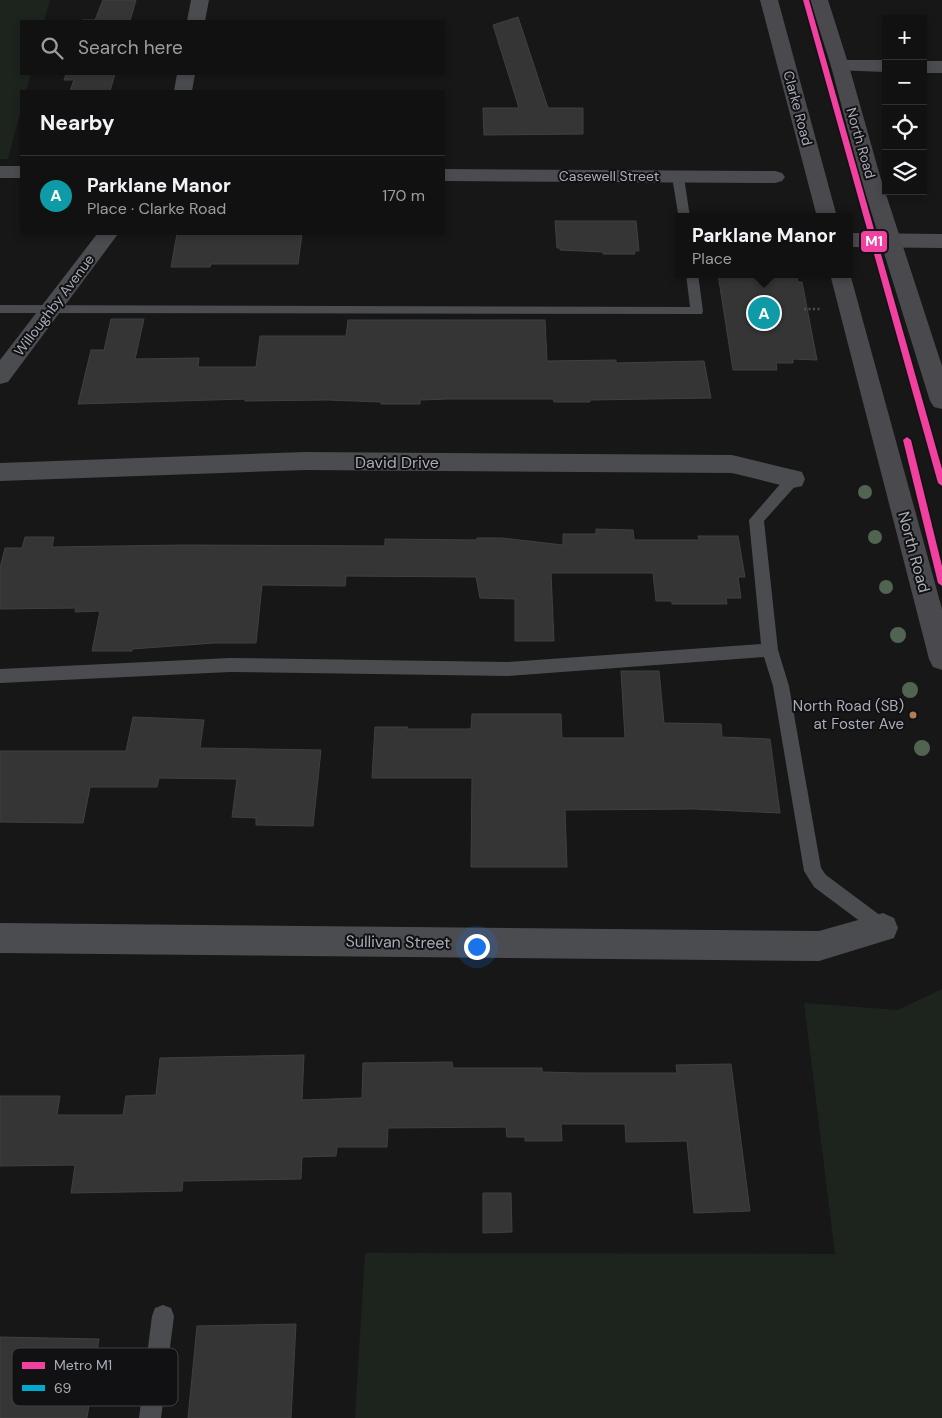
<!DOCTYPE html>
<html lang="en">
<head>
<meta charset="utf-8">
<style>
	body { margin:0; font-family:"DM Sans",sans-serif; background:#1e1f1f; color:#f1f3f6 }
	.controls { position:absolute; right:15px; top:15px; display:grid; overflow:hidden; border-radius:0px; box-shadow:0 2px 8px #0003 }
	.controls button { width:45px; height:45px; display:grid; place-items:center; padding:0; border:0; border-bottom:1px solid #303131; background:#111; color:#f1f3f6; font:25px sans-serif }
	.you { position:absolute; left:476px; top:946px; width:18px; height:18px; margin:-12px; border:4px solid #fff; border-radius:50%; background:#1a73e8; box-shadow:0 0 0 8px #1a73e833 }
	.badge { display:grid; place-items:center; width:32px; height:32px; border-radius:50%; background:#7c3aed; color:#fff; font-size:16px; font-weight:700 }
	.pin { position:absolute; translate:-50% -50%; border:2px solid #fff; box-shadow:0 1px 5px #0006 }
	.popup { position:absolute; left:675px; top:213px; width:178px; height:65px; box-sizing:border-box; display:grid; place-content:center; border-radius:0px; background:#111; filter:drop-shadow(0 1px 4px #0005); font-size:16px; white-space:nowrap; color:#9c9d9f }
	.popup b { font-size:19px; color:#f1f3f6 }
	.popup::after { content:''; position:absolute; left:50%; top:100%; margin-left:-10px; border:10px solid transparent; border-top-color:#111 }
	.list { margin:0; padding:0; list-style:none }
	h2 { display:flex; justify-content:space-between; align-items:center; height:65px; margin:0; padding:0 20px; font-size:21px }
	h2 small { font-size:16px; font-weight:400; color:#9c9d9f }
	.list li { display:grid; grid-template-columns:32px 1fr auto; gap:15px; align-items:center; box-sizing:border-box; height:80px; padding:0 20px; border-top:1px solid #303131 }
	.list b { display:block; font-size:19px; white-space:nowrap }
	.list p { margin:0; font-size:16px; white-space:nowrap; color:#9c9d9f }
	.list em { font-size:16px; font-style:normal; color:#9c9d9f }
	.icon { flex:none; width:28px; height:28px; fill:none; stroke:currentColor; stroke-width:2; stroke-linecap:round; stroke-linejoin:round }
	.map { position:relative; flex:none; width:942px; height:1418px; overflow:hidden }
	.search { position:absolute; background:#111; box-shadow:0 2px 8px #0003; left:20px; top:20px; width:425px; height:55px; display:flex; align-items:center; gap:12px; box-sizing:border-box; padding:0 18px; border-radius:0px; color:#9c9d9f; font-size:19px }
	.panel { position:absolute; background:#111; box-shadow:0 2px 8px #0003; left:20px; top:90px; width:425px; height:145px; border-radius:0px }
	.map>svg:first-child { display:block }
	.green { fill:#1d241e }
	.building { fill:#353536; stroke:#3f4043 }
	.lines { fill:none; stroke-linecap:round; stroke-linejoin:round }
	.path { stroke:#4d4e52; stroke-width:2.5; stroke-dasharray:2 2.5; stroke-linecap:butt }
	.service { fill:#4b4c50; fill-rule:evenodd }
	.minor { fill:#4b4c50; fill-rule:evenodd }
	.tertiary { fill:#4b4c50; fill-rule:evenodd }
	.secondary { fill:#4a4a4e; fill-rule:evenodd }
	.metro-1-casing { stroke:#111113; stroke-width:3 }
	.metro-1 { fill:#f240a1; fill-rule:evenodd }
	.tree { fill:#506451 }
	.bus-dot { fill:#b07c57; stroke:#111113; stroke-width:2 }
	.labels { text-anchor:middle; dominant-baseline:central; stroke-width:4; stroke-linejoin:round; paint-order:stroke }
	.far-street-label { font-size:14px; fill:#a8adb8; stroke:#111113 }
	.bus-label { font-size:15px; fill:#a8adb8; stroke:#111113; text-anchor:end }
	.street-label { font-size:16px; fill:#a8adb8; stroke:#111113 }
	.key { fill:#111113; stroke:#3e4045; stroke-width:1 }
	.key-label { font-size:14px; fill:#a8adb8 }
	.line-badge { stroke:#111113; stroke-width:2 }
	.badge-label { font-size:14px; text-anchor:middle; font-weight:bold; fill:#fff }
</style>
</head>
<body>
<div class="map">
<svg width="942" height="1418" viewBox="0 0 942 1418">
	<rect width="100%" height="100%" fill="#171717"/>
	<g class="green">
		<polygon points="0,0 50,0 44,21 21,21 21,74 31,74 26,91 21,91 21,109 8,159 0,159"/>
		<polygon points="942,989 942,1418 355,1418 365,1253 835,1254 804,1003 898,1010"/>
	</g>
	<g class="building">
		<polygon points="103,0 136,0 130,21 82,21 82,20 95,20"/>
		<polygon points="518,17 548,108 583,108 583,134 484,135 483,108 519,108 493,25"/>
		<polygon points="66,74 115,74 110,91 70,91 74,80 64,80"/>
		<polygon points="555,221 636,221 639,251 634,251 635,254 603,254 603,252 560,250 560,248 557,248"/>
		<polygon points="177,234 302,234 298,264 211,264 210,267 171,267"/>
		<polygon points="718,274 796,274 798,282 802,282 817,360 793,359 793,363 776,363 777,370 733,370"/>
		<polygon points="111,319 144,319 135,359 199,358 198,367 256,367 260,336 346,336 348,320 545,320 547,361 616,360 616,363 704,361 711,398 590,400 590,402 554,402 553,399 448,399 420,400 420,404 381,404 381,402 328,400 245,401 245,399 78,404 91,350 104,350"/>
		<polygon points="596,529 633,530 634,540 699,540 698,536 738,536 745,577 738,577 741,598 726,598 727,604 672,604 672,601 656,601 653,573 551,573 554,641 515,641 515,599 480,598 476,577 346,576 345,586 262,585 256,643 214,643 132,649 132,651 92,651 100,611 75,612 76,608 0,609 0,568 5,548 22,548 25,537 54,537 52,547 184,545 385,546 385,539 476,540 477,538 502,538 563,545 563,534 596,534"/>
		<polygon points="621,671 659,671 664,723 721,724 722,737 770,739 780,813 694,809 565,810 567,867 471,867 472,778 372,778 375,727 408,727 407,729 471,729 472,714 561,714 562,738 625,738"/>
		<polygon points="133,717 204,720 200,748 321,750 313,826 256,825 256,818 232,817 237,779 159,778 157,787 90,787 83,823 0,822 0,751 126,751"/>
		<polygon points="304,1055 302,1100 362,1098 363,1063 452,1062 453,1068 542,1068 542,1072 581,1073 677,1073 676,1065 731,1064 750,1211 694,1213 687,1141 626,1142 625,1124 561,1124 562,1141 525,1141 525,1137 507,1137 506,1127 388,1128 387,1147 337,1147 336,1156 302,1157 301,1179 183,1181 182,1191 71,1193 75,1165 0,1166 0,1096 60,1096 57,1115 123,1115 126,1096 156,1095 160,1058"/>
		<polygon points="483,1193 511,1193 512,1232 483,1233"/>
		<polygon points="296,1324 291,1418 188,1418 197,1326"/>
		<polygon points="0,1337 99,1339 87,1418 0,1418"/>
	</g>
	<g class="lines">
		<polyline class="path" points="804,309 821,309"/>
		<g class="service">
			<polygon points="678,173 684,177 690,217 679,217 679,219 672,177"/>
			<polygon points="686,274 698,274 703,311 702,314 0,313 0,305 690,307"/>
			<polygon points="793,474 798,475 800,479 798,483 764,521 778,650 789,686 821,868 826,875 889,922 892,928 889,934 883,937 877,934 814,887 804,871 773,686 764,657 508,676 230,672 0,683 0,669 230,658 508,662 761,644 749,520 788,475"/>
			<polygon points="163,1305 171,1308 174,1316 161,1418 139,1418 152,1316 155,1308"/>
		</g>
		<g class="minor">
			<polygon points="191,0 209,0 205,21 187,21"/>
			<polygon points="840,60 886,60 886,72 833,70 831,66 833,62"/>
			<rect x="923" y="61" width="19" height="12"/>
			<polygon points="177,74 195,74 192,91 174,91"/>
			<rect x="0" y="166" width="21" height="12"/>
			<polygon points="444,169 775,171 782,173 785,177 782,181 775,183 444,181"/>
			<polygon points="97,234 118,234 8,382 0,384 0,360"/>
			<polygon points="306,452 732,455 802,472 805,479 802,486 793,488 732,473 306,470 0,481 0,463"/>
			<polygon points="883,913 894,918 898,928 894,938 819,961 0,953 0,923 819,931"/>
		</g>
		<polygon class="tertiary" points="849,233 942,234 942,248 849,247"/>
		<g class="secondary">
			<polygon points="760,0 778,0 837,217 817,217"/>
			<polygon points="810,0 828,0 849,66 880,176 942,366 942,409 934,407 930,401 860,176 831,66"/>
			<polygon points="849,270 942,609 942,670 933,667 929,659 830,274 849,274"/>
		</g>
		<defs>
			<g id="metro-1">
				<polygon points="803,0 809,0 942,469 942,486 938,483"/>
				<polygon points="907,437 911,440 942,566 942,586 938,583 903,440"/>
			</g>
		</defs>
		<use href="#metro-1" class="metro-1-casing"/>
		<use href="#metro-1" class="metro-1"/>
	</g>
	<g class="tree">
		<circle cx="865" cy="492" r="7"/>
		<circle cx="875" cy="537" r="7"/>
		<circle cx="886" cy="587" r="7"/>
		<circle cx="898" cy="635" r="8"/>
		<circle cx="910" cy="690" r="8"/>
		<circle cx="922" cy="748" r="8"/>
	</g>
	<circle class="bus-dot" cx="913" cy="715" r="4.5"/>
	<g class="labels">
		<g class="far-street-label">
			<text transform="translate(798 108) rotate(75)">Clarke Road</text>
			<text transform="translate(861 143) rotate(74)">North Road</text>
			<text x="609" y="176">Casewell Street</text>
			<text transform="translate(54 305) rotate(-53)">Willoughby Avenue</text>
		</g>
		<g class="bus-label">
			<text x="904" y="706">North Road (SB)<tspan x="904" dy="18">at Foster Ave</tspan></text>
		</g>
		<g class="street-label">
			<text x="397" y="462">David Drive</text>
			<text transform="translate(914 552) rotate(75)">North Road</text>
			<text transform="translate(398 942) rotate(1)">Sullivan Street</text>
		</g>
	</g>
	<rect x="12" y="1348" width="166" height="58" rx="8" class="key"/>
	<rect x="22" y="1362" width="23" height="7" fill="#f240a1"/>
	<rect x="22" y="1385" width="23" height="6" fill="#00a9ce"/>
	<g class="key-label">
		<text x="54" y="1370">Metro M1</text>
		<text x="54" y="1393">69</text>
	</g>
	<rect class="line-badge" x="860" y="230" width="28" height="23" rx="5" fill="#f240a1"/>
	<g class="badge-label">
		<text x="874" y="246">M1</text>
	</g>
</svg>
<div class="controls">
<button>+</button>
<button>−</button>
<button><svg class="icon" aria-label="locate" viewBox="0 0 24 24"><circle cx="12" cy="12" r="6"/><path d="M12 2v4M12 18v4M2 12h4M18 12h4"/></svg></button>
<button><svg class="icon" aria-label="layers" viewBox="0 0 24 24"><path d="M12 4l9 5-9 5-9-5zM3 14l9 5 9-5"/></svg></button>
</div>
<div class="you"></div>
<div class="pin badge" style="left:764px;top:313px;background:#0f9aa8">A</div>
<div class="popup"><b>Parklane Manor</b>Place</div>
<div class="search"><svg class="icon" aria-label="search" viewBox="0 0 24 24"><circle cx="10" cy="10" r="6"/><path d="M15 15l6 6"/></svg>Search here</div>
<section class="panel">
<h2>Nearby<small></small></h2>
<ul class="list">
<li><span class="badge" style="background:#0f9aa8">A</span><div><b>Parklane Manor</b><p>Place · Clarke Road</p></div><em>170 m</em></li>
</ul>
</section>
</div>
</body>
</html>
